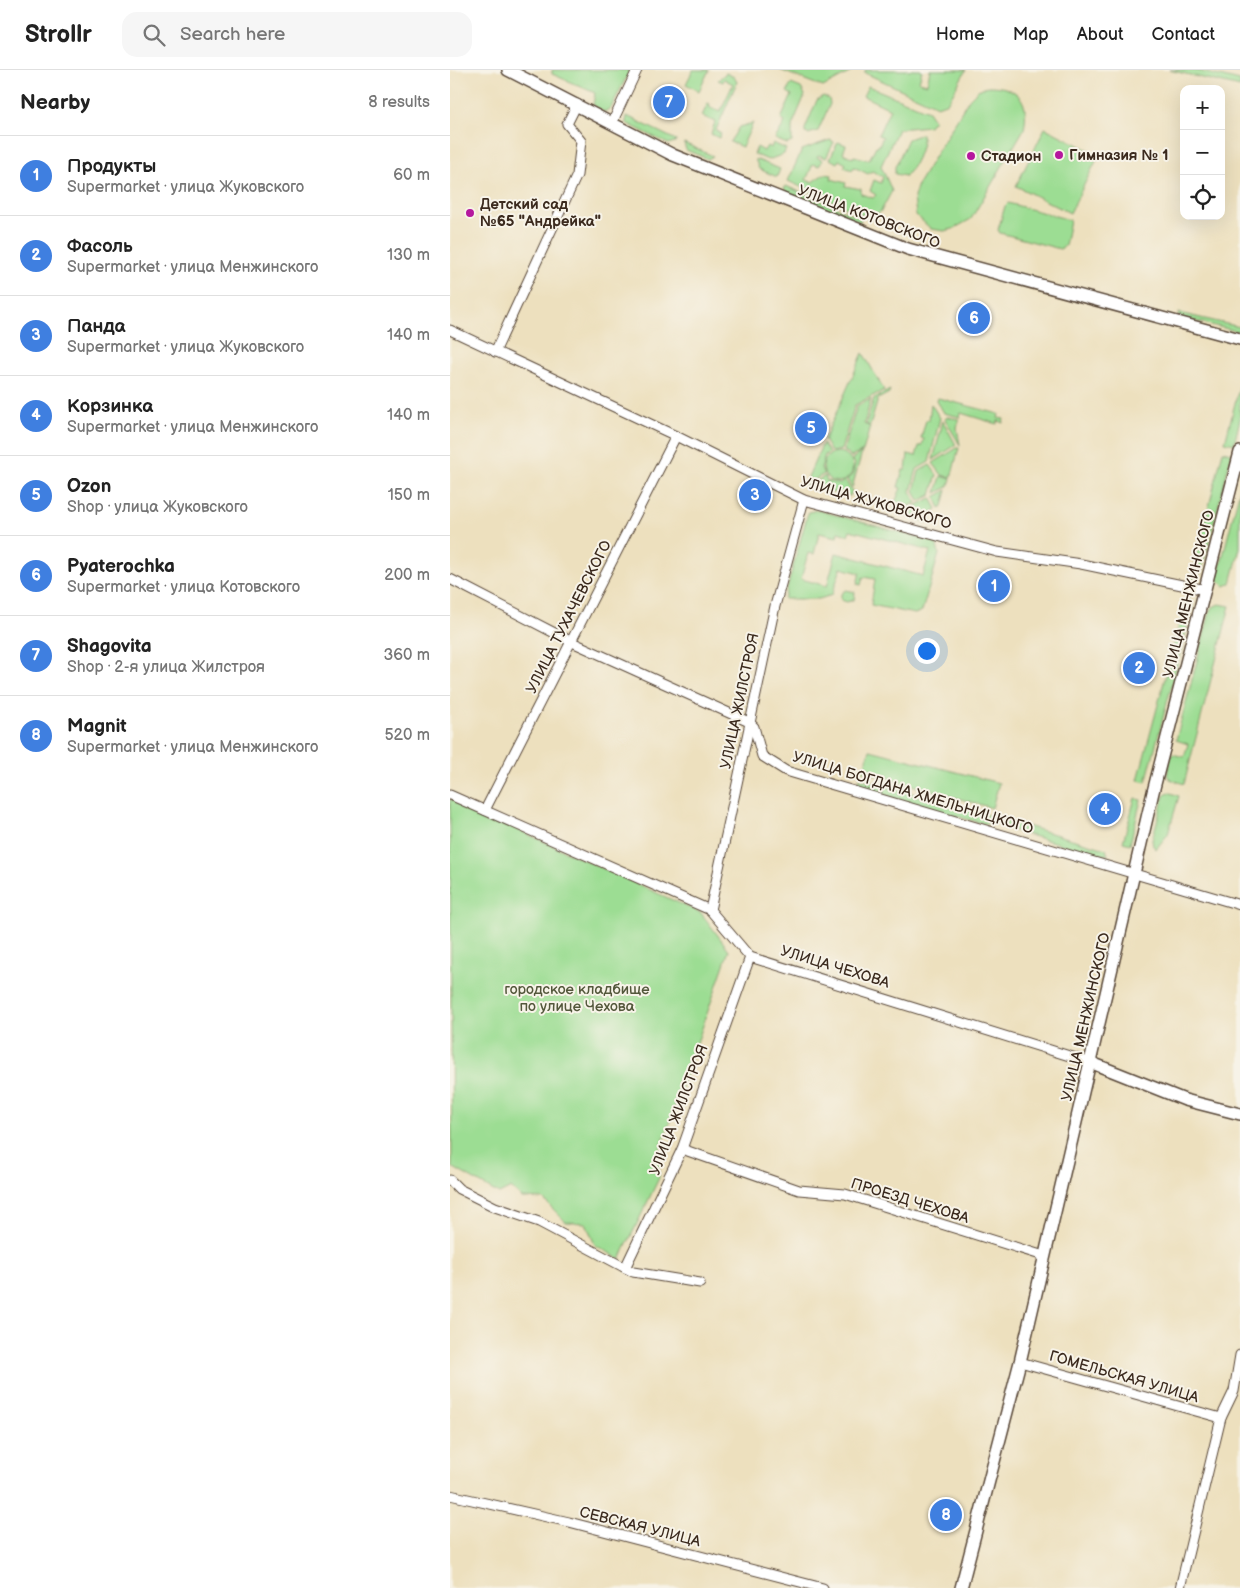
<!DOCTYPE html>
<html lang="en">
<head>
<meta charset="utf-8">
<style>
	body { margin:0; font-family:"Balsamiq Sans",sans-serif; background:#f6f6f6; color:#222 }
	.controls { position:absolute; right:15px; top:15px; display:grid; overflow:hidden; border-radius:10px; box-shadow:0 5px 20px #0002 }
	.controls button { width:45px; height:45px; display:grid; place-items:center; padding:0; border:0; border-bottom:1px solid #e0e0e0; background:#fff; color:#222; font:25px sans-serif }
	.you { position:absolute; left:476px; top:580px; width:18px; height:18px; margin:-12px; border:4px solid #fff; border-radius:50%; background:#1a73e8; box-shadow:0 0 0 8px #1a73e833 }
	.badge { display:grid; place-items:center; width:32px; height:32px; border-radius:50%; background:#b5179e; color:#fff; font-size:16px; font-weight:700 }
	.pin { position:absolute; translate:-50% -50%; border:2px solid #fff; box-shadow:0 1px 5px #0006 }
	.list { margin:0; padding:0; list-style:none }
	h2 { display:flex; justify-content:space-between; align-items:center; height:65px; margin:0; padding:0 20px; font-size:21px }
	h2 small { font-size:16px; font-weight:400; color:#767676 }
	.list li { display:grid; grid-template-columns:32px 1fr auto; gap:15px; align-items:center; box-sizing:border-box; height:80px; padding:0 20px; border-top:1px solid #e0e0e0 }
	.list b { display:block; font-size:19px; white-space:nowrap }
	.list p { margin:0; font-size:16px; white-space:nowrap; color:#767676 }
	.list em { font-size:16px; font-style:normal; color:#767676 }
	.icon { flex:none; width:28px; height:28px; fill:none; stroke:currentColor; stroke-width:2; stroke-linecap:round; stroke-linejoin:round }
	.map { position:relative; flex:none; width:790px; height:1518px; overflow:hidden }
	header { display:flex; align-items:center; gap:30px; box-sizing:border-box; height:70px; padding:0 25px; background:#fff; border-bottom:1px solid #e0e0e0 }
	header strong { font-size:24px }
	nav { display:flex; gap:28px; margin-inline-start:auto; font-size:18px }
	.search { width:350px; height:45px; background:#f6f6f6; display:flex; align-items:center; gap:12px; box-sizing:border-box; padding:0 18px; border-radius:15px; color:#767676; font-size:19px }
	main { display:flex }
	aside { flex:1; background:#fff }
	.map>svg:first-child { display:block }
	.green { fill:#9cdd93; stroke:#6c8458; fill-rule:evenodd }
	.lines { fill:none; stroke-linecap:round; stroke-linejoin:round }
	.minor-casing { stroke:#564536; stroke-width:11 }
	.tertiary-casing { stroke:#564536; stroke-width:14 }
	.minor { stroke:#fff; stroke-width:9 }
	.tertiary { stroke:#fff; stroke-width:11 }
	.poi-dot { fill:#b5179e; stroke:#f7f3e8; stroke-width:2 }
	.labels { text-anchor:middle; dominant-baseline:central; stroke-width:4; stroke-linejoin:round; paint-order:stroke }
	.poi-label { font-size:15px; font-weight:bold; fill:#3b2a1e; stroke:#f7f3e8; text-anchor:start }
	.street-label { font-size:15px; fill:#3b2a1e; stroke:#f7f3e8 }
	.park-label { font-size:15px; fill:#53573b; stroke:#f7f3e8 }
</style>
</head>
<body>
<header>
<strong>Strollr</strong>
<div class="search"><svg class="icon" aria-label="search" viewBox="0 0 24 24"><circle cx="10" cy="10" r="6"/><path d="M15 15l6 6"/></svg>Search here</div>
<nav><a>Home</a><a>Map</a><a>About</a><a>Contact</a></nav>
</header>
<main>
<aside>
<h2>Nearby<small>8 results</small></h2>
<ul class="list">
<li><span class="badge" style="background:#3f7fe0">1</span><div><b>Продукты</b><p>Supermarket · улица Жуковского</p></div><em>60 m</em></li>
<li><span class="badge" style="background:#3f7fe0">2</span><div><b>Фасоль</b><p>Supermarket · улица Менжинского</p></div><em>130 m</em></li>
<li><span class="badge" style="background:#3f7fe0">3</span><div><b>Панда</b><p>Supermarket · улица Жуковского</p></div><em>140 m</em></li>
<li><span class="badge" style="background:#3f7fe0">4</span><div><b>Корзинка</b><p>Supermarket · улица Менжинского</p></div><em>140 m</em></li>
<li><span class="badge" style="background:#3f7fe0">5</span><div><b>Ozon</b><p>Shop · улица Жуковского</p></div><em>150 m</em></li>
<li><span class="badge" style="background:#3f7fe0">6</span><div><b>Pyaterochka</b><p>Supermarket · улица Котовского</p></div><em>200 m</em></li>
<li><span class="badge" style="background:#3f7fe0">7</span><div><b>Shagovita</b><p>Shop · 2-я улица Жилстроя</p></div><em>360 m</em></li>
<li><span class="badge" style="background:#3f7fe0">8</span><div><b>Magnit</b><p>Supermarket · улица Менжинского</p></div><em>520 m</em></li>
</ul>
</aside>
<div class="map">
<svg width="790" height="1518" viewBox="0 0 790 1518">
	<rect width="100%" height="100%" fill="#f7f3e8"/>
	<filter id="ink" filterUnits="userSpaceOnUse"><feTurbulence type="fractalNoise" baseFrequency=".02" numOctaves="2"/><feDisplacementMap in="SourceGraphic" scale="10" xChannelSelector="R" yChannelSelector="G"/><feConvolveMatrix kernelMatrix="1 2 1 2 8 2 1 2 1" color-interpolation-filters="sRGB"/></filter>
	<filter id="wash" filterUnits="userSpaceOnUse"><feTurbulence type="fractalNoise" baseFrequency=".0096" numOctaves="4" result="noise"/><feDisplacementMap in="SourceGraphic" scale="20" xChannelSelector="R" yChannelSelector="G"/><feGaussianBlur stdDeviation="1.12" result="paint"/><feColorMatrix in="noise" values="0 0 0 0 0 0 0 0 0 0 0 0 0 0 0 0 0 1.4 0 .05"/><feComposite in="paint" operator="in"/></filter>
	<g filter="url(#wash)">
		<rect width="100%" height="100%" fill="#ede0be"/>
		<g class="green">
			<polygon points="102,0 180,0 161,38 154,42 143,35 145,23 102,4"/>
			<polygon points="243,0 259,0 249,21 236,14"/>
			<polygon points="330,0 400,0 401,2 373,17"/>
			<polygon points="415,0 472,0 469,12 477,14 480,0 516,0 498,32 487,36 415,3"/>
			<polygon points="719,0 745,0 790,11 790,17"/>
			<polygon points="276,3 284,7 287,12 266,60 271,64 269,68 261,64 265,52 252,46 258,33 260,34 259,37 270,42 283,14 274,9 273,12 268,10"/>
			<polygon points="341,14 351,18 355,25 342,56 342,72 337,74 325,69 335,52 331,49 342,25 337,22"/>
			<polygon points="418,16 478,41 484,50 479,56 448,59 431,96 442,121 431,141 421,149 338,111 352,80 380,70 384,72 376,88 368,85 367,87 373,90 369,96 363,94 356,110 362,112 374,104 382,105 381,109 396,113 395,116 411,119 411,124 423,128 426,125 420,121 424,110 431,113 433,107 422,101 418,104 404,97 402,100 394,97 396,94 389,90 387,93 380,89 388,72 396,75 393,83 403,88 404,86 419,90 426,76 428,77 433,67 428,65 440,39 413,26"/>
			<path d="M538,16C568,16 580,30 574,59L521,149L503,159L494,161L481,159L466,145L464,127L468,114L519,29L528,20Z"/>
			<polygon points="373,26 379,29 380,34 368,61 358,64 355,63 355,59 367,30"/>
			<polygon points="177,46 226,70 225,72 218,74 178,54 176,52"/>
			<polygon points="303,53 292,77 280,72 289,57"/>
			<polygon points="595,58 649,85 620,143 566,116"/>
			<path d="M472,64C474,77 464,98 455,106L445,104V97L458,69Z"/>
			<polygon points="234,73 263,86 258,89 236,80"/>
			<polygon points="323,73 336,79 334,84 318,90 304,84 307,77 314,81 317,76 321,78"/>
			<polygon points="305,89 330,99 327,107 309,99"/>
			<polygon points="336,116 411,148 410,152 337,122 334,119"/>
			<polygon points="558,133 620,150 615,176 610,179 550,163 548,160 555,136"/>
			<polygon points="729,243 790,257 790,262 728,247"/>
			<polygon points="413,283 434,320 405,335 391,380 381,382 374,370"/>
			<polygon points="790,314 790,349 784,374 775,372"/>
			<polygon points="440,320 439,323 428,329 420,356 416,354 424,328"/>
			<polygon points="488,328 549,344 548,348 554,349 553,353 548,351 547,354 511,343 510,347 494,343 487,331"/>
			<polygon points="421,329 414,354 420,357 413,381 401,387 398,383 393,381 407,336"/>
			<polygon points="481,334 490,348 479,392 467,399 461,421 466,433 446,442 444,435 451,418 448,417 453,400 456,400 458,384 466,386 469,376 472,376 474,369 471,368 476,350 479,350"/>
			<polygon points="497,347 509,349 507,358 510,375 495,349"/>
			<polygon points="493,351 506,375 483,390"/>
			<polygon points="373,373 379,383 375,385 371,398 374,404 354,416"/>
			<polygon points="507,378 509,378 501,408 492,405 483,393"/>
			<polygon points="773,381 782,383 751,503 740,511"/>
			<polygon points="412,382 402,418 397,409 402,405 405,394 402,389"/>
			<circle cx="388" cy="397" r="15"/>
			<polygon points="480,395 487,405 481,425 469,431 464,421 469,401"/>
			<polygon points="375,406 377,411 390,414 395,410 402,421 400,426 357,417"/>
			<polygon points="491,406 501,409 498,417 486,423"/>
			<polygon points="790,419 790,478 781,513 775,516 767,509"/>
			<polygon points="497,420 493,436 490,438 485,427"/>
			<polygon points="481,428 487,439 482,442 479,453 449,444"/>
			<path d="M367,440L486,472L489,484L472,541L465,544L421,535L425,509L413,507L411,515L407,514L410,503L391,498L382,525L369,529H334L357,446L359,442ZM400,460L480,481L473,506L386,483L377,516L351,509L358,483L364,484L369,463L387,467L388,462L398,465Z"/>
			<polygon points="396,520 405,522 404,530 397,532 391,530 391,524"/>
			<polygon points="737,525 743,535 696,712 688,710"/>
			<polygon points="769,534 780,536 734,714 720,709 717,705 722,684 734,687 738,674 726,670 761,538"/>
			<polygon points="420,680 549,713 542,738 413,701"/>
			<polygon points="409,708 544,747 542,752 534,754 407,718"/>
			<polygon points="718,722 729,726 718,764 706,779 703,776 702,770 714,726"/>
			<polygon points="685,728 691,730 680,774 673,772"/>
			<polygon points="0,729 251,843 279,880 209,1083 209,1108 170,1189 145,1175 136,1153 116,1152 93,1129 72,1128 61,1118 49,1124 2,1097"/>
			<polygon points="552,749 656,779 658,785 645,784 555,758"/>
		</g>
	</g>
	<g filter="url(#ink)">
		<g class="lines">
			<defs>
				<g id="minor">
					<polyline points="162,53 187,0"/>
					<polyline points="0,260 226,366 354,430 547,482 631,494 756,520"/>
					<polyline points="45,282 127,105 131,71 117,54 127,34"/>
					<polyline points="0,509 122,572 299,652 304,657 312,686 336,701 790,835"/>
					<polyline points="0,725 260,840 300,887 642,993"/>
					<polyline points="35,740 226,366"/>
					<polyline points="260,840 325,536 354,430"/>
					<polyline points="232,1079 349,1120 395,1124 594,1186"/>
					<polyline points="0,1110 9,1119 45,1137 89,1152 183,1202 250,1213"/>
					<polyline points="175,1198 232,1079 300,887"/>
					<polyline points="570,1292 771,1348"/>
					<polyline points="0,1425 119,1452 373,1518"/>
					<polyline points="730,1518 771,1348 784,1321 790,1285"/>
				</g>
				<g id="tertiary">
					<polyline points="58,0 223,85 458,179 790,269"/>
					<polyline points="642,993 735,1030 790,1044"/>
					<polyline points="511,1518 570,1292 703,722 790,382"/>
				</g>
			</defs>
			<use href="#minor" class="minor-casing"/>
			<use href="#tertiary" class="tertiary-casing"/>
			<use href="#minor" class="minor"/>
			<use href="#tertiary" class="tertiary"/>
		</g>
	</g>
	<g class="poi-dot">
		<circle cx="609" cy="85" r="5"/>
		<circle cx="521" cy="86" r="5"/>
		<circle cx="20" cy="143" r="5"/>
	</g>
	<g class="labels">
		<g class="poi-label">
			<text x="619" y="85">Гимназия № 1</text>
			<text x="531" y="86">Стадион</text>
			<text x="30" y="134">Детский сад<tspan x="30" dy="17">№65 "Андрейка"</tspan></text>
		</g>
		<g class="street-label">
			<text transform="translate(419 147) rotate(21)">УЛИЦА КОТОВСКОГО</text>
			<text transform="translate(426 433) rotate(16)">УЛИЦА ЖУКОВСКОГО</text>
			<text transform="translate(739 524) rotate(-76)">УЛИЦА МЕНЖИНСКОГО</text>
			<text transform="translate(119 547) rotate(-63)">УЛИЦА ТУХАЧЕВСКОГО</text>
			<text transform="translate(290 631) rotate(-78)">УЛИЦА ЖИЛСТРОЯ</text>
			<text transform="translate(463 723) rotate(17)">УЛИЦА БОГДАНА ХМЕЛЬНИЦКОГО</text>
			<text transform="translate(385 897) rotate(17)">УЛИЦА ЧЕХОВА</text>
			<text transform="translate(636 947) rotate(-77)">УЛИЦА МЕНЖИНСКОГО</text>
			<text transform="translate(229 1040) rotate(-69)">УЛИЦА ЖИЛСТРОЯ</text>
			<text transform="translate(460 1131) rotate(17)">ПРОЕЗД ЧЕХОВА</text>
			<text transform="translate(674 1307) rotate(16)">ГОМЕЛЬСКАЯ УЛИЦА</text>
			<text transform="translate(190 1457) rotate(14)">СЕВСКАЯ УЛИЦА</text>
		</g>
		<g class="park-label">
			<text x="127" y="919">городское кладбище<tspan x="127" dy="17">по улице Чехова</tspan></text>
		</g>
	</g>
</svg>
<div class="controls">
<button>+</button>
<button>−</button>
<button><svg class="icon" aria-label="locate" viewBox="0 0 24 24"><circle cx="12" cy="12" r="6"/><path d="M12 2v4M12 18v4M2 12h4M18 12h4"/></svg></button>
</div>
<div class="you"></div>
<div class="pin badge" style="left:544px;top:516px;background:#3f7fe0">1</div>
<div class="pin badge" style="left:689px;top:598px;background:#3f7fe0">2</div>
<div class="pin badge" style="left:305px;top:425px;background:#3f7fe0">3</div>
<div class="pin badge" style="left:655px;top:739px;background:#3f7fe0">4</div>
<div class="pin badge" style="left:361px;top:358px;background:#3f7fe0">5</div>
<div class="pin badge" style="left:524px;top:248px;background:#3f7fe0">6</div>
<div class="pin badge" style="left:219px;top:32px;background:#3f7fe0">7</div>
<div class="pin badge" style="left:496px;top:1445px;background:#3f7fe0">8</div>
</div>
</main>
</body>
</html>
